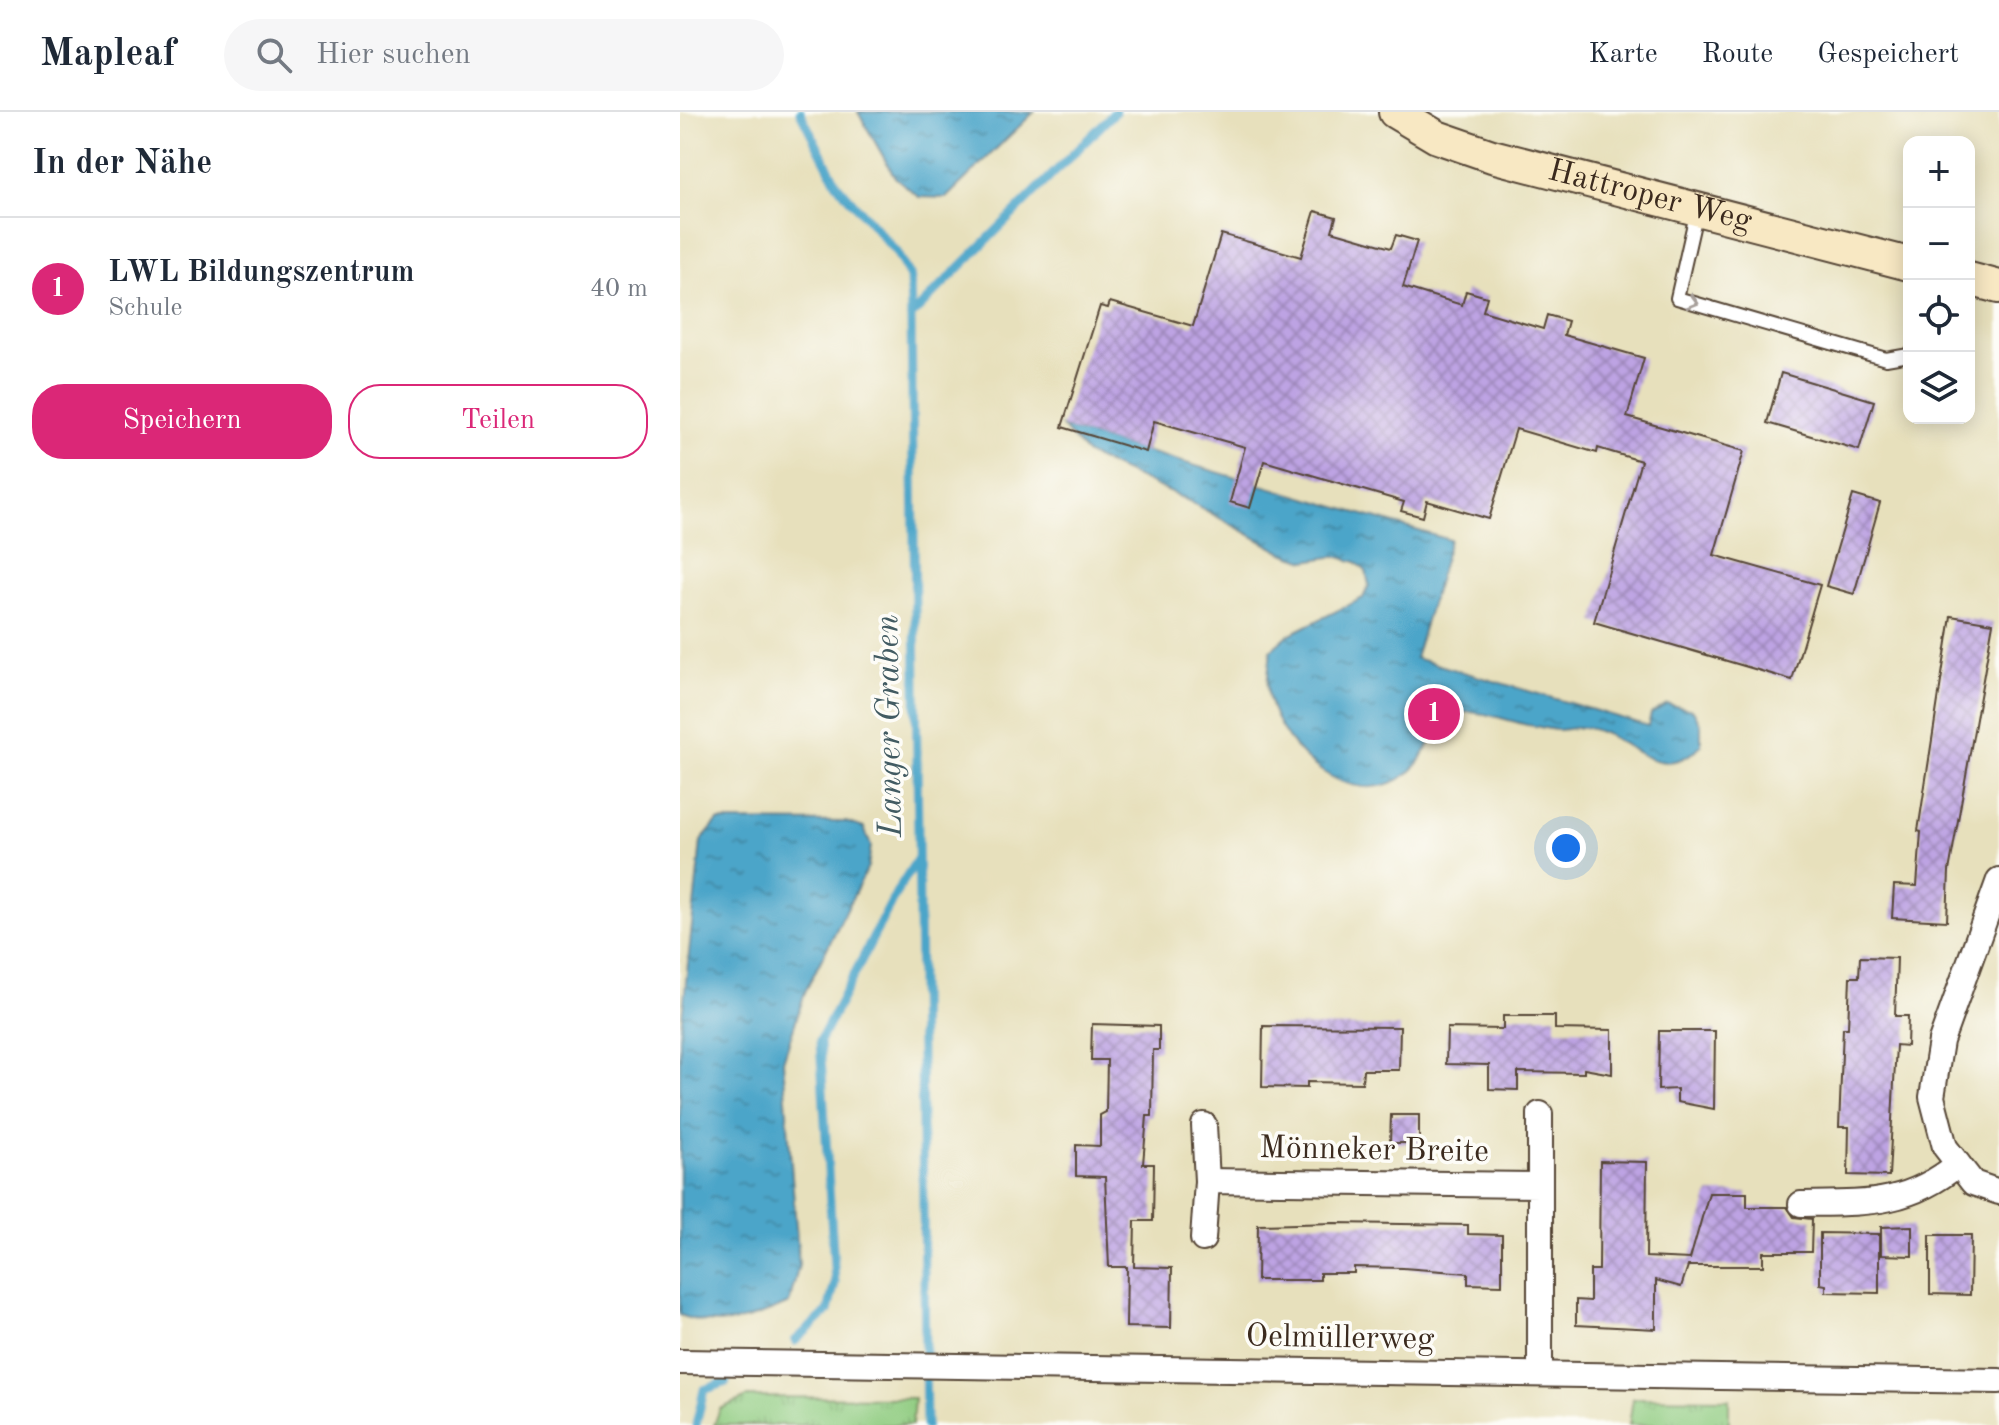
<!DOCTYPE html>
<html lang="de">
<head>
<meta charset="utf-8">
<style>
	body { margin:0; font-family:"Old Standard TT",serif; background:#f6f6f7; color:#1f2937 }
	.controls { position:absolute; right:24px; top:24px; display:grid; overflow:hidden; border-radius:16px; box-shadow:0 4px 20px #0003 }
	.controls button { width:72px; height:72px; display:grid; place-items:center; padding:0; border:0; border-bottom:2px solid #e0e1e3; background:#fff; color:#1f2937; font:40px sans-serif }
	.you { position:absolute; left:886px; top:736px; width:28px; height:28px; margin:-20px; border:6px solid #fff; border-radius:50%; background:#1a73e8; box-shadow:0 0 0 12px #1a73e833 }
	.badge { display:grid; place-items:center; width:52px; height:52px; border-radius:50%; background:#db2777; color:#fff; font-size:26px; font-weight:700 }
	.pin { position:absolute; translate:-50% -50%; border:4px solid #fff; box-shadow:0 2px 8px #0006 }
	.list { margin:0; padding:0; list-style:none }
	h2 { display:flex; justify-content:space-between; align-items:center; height:104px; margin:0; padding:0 32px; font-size:34px }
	h2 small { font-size:26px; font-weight:400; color:#747a83 }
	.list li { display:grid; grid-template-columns:52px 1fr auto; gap:24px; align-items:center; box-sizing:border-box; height:144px; padding:0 32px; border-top:2px solid #e0e1e3 }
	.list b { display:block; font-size:30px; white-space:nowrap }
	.list p { margin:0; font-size:26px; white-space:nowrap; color:#747a83 }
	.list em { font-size:26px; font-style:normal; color:#747a83 }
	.actions { display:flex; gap:16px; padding:24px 32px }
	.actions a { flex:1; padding:18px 0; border:2px solid #db2777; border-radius:32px; text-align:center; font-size:28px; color:#db2777 }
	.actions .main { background:#db2777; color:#fff }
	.icon { flex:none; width:44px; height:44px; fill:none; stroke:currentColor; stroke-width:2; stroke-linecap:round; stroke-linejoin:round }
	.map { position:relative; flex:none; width:1319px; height:1313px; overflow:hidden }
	header { display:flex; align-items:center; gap:48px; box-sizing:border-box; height:112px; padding:0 40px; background:#fff; border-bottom:2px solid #e0e1e3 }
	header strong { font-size:38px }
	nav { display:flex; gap:44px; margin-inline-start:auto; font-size:28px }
	.search { width:560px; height:72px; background:#f6f6f7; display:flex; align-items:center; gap:20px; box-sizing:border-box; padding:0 28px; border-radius:44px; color:#747a83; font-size:30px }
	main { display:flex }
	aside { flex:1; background:#fff }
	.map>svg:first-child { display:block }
	.grass { fill:url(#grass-tufts); stroke:#667b50; stroke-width:2 }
	.water { fill:url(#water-ripples); stroke:#446874; stroke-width:2 }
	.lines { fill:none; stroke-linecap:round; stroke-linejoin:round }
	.stream { stroke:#4ca5c9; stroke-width:9 }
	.building { fill:url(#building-cross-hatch) }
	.service-casing { stroke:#554536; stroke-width:16 }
	.minor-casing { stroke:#554536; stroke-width:28 }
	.secondary-casing { stroke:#554536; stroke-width:36 }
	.service { stroke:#fff; stroke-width:12 }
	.minor { stroke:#fff; stroke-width:24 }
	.secondary { stroke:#f8e8c3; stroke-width:32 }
	.oneway { stroke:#a79f9a }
	.labels { text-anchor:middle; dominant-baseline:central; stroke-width:7; stroke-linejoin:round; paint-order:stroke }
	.street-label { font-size:32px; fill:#3b2a1e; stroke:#fdfcf7 }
	.water-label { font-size:34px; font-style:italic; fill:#425b62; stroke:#fdfcf7 }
</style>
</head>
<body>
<header>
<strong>Mapleaf</strong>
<div class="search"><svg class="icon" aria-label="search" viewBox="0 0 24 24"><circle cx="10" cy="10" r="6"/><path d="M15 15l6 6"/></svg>Hier suchen</div>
<nav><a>Karte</a><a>Route</a><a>Gespeichert</a></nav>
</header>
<main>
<aside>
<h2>In der Nähe<small></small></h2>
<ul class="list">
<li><span class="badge">1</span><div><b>LWL Bildungszentrum</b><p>Schule</p></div><em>40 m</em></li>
</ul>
<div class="actions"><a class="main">Speichern</a><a>Teilen</a></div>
</aside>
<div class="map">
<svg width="1319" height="1313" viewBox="0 0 1319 1313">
	<defs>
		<pattern id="grass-tufts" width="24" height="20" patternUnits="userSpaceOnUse" patternTransform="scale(2)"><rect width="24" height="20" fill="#90cc81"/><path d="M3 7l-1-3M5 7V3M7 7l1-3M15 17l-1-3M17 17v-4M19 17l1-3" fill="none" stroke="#7daf6f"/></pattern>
		<pattern id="water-ripples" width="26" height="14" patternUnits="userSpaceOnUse" patternTransform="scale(2)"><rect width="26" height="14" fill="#4ca5c9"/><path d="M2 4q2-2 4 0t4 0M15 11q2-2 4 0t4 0" fill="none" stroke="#4087a3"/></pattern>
		<pattern id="building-cross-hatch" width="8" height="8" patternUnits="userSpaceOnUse" patternTransform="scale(2)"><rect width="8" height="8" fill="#bda3e3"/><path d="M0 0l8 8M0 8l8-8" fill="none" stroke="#9b85b7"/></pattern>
	</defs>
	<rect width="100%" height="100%" fill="#fdfcf7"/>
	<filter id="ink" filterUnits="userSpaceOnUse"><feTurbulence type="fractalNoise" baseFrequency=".0125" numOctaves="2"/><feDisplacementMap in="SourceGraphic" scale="16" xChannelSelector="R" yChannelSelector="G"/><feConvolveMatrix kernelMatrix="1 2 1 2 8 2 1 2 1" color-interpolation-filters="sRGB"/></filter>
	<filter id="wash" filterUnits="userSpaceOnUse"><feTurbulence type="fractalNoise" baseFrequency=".006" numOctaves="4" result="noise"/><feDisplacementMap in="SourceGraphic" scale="32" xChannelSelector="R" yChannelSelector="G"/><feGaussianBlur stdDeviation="1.8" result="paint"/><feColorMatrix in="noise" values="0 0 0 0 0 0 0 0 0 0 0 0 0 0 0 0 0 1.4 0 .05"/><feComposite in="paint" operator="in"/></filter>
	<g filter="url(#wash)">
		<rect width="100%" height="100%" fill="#e7e0bc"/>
		<g class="grass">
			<polygon points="67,1285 234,1286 232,1313 34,1313 40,1297"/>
			<polygon points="953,1286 1049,1287 1049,1313 949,1313"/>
		</g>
		<g class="water">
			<polygon points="178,0 354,0 266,86 239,85 215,65"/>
			<path d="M382,315L770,428L735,546L968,614L971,602L987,592L1013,598L1021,613V633C978,676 950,624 907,616C898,614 887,618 877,618C867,617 857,614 847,613C833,610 801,599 788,600C752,605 750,646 726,663C671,702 602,639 589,586C585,572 590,553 591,538L608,523L683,486L689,473L686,459L676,450L656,444L626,449L603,441L509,389L407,342Z"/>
			<path d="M38,709L166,710L184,716L191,734L188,755L125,880L103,949L119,1153L109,1191C72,1208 39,1219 0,1203V925L21,729Z"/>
		</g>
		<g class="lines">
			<g class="stream">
				<polyline points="120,0 157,72 216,140 230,165 231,204"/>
				<polyline points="115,1229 148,1199 155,1171 140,929 216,781 238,746"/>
				<polyline points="16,1313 24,1278 46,1270"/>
				<polyline points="246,1313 231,204 435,0"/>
			</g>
		</g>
		<g id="blocks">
			<g class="building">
				<polygon points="635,99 656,105 652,119 711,136 716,123 737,129 723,175 782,193 786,179 807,185 803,199 863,217 867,203 888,209 884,223 964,246 947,305 1064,339 1034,443 1140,473 1112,568 914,510 961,349 918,336 917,341 836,317 809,407 747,389 743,405 721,399 724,390 584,349 570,396 550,390 565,335 474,309 466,340 382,315 420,194 428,196 430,190 513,214 541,122 621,145"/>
				<polygon points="1101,261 1194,289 1179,338 1087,311"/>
				<polygon points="1173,383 1200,391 1174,482 1146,474"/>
				<polygon points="1271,504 1313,511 1269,759 1267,809 1212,806 1214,773 1237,774 1241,720 1238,719"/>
				<polygon points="1180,845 1217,846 1215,904 1228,904 1227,934 1216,933 1209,1064 1168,1063 1169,1015 1159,1015 1163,916 1168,916 1170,865 1179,865"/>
				<polygon points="823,904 875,904 875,917 932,918 932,962 904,957 904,961 838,960 838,978 809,977 809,953 766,952 767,916 823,917"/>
				<polygon points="412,912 479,914 479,938 473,938 472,1004 467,1004 463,1052 474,1052 473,1109 455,1109 454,1155 492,1156 491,1216 446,1215 447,1155 429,1155 425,1065 396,1064 396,1033 420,1034 420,1003 426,1000 427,948 411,948"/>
				<polygon points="583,914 720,915 719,958 683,958 682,971 627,970 627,976 582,975"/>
				<polygon points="979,919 1035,919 1034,997 997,990 997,977 978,978"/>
				<polygon points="711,1003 739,1003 739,1031 710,1031"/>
				<polygon points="920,1049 967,1050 966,1145 1010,1147 1029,1081 1067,1081 1067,1095 1107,1095 1114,1105 1132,1107 1131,1140 1083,1140 1083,1154 1008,1154 1001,1175 976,1168 976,1217 896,1213 896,1188 910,1189 910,1158 919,1158"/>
				<polygon points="654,1111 788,1113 788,1122 822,1123 822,1173 788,1172 788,1161 723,1156 674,1155 674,1161 640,1161 640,1168 577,1168 578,1113"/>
				<polygon points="1232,1114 1232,1144 1201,1143 1201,1115"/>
				<polygon points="1140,1121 1199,1122 1199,1181 1146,1180 1146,1173 1140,1172"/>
				<polygon points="1250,1123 1291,1123 1290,1183 1250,1182"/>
			</g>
		</g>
	</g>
	<g filter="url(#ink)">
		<use href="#blocks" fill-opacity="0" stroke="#554536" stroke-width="2"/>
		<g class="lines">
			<defs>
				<polyline id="service" points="1017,98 997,186 1206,247 1229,243"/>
				<g id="minor">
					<polyline points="1319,768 1261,929 1252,985 1265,1035 1293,1071 1319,1080"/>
					<polyline points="860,1002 860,1073"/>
					<polyline points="524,1013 527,1069"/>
					<path d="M1121,1092C1183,1091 1228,1094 1278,1052"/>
					<polyline points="523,1127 527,1069 860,1073 860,1262"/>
					<polyline points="0,1250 1319,1269"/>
				</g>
				<g id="secondary">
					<path id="s1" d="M715,0L757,25L812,44L1229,152"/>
					<polyline points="1289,167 1319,175"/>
				</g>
			</defs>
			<use href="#service" class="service-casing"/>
			<use href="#minor" class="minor-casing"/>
			<use href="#secondary" class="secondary-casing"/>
			<use href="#service" class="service"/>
			<use href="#minor" class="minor"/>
			<use href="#secondary" class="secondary"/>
		</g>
		<defs><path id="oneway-chevron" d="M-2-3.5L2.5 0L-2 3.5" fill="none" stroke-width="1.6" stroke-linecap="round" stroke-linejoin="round" transform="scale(2)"/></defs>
		<use class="oneway" href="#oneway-chevron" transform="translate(1013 190) rotate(16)"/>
	</g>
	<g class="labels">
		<g class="street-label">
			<text stroke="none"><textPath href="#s1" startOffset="270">Hattroper Weg</textPath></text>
			<text transform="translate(694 1039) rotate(1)">Mönneker Breite</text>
			<text transform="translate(660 1227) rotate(1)">Oelmüllerweg</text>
		</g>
		<g class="water-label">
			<text transform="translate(210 614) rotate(-91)">Langer Graben</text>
		</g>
	</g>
</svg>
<div class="controls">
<button>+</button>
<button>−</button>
<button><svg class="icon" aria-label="locate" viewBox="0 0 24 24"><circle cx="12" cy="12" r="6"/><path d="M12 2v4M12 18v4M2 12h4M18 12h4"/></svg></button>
<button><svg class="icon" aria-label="layers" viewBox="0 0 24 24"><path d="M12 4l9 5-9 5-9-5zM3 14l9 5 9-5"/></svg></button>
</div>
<div class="you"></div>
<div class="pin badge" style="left:754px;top:602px">1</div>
</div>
</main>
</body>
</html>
